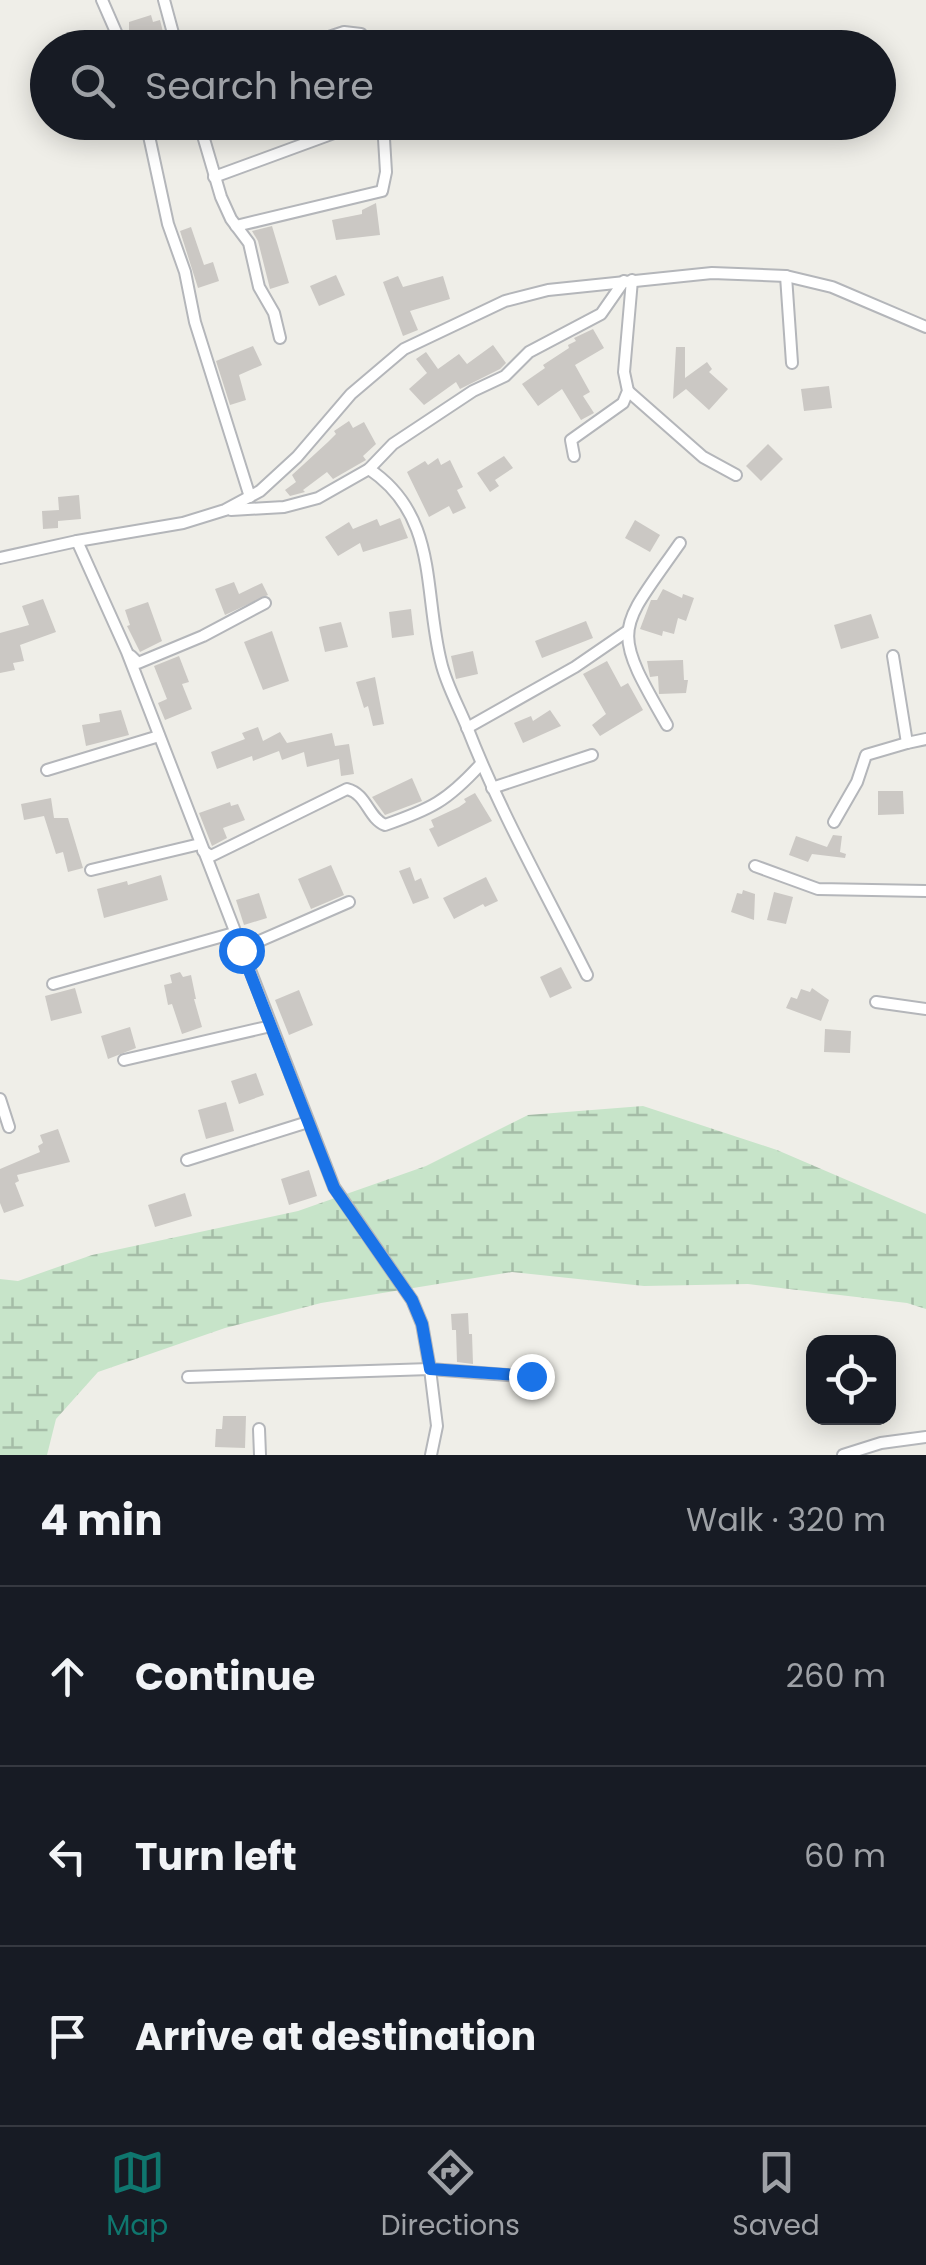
<!DOCTYPE html>
<html lang="en">
<head>
<meta charset="utf-8">
<style>
	body { margin:0; font-family:Poppins,sans-serif; background:#20242c; color:#f1f3f6 }
	.controls { position:absolute; right:30px; bottom:30px; display:grid; overflow:hidden; border-radius:20px; box-shadow:0 5px 25px #0003 }
	.controls button { width:90px; height:90px; display:grid; place-items:center; padding:0; border:0; border-bottom:2px solid #363941; background:#171b24; color:#f1f3f6; font:50px sans-serif }
	.stop { position:absolute; width:30px; height:30px; margin:-22px; border:8px solid #1a73e8; border-radius:50%; background:#fff }
	.stop.end { background:#1a73e8; border-color:#fff; box-shadow:0 2px 10px #0008 }
	.list { margin:0; padding:0; list-style:none }
	h2 { display:flex; justify-content:space-between; align-items:center; height:130px; margin:0; padding:0 40px; font-size:42px }
	h2 small { font-size:32px; font-weight:400; color:#9ea1a6 }
	.list li { display:grid; grid-template-columns:65px 1fr auto; gap:30px; align-items:center; box-sizing:border-box; height:180px; padding:0 40px; border-top:2px solid #363941 }
	.list b { display:block; font-size:38px; white-space:nowrap }
	.list em { font-size:32px; font-style:normal; color:#9ea1a6 }
	.icon { flex:none; width:55px; height:55px; fill:none; stroke:currentColor; stroke-width:2; stroke-linecap:round; stroke-linejoin:round }
	.map { position:relative; flex:none; width:926px; height:1455px; overflow:hidden }
	.search { position:absolute; background:#171b24; box-shadow:0 5px 25px #0003; left:30px; right:30px; top:30px; height:110px; display:flex; align-items:center; gap:25px; box-sizing:border-box; padding:0 35px; border-radius:55px; color:#9ea1a6; font-size:38px }
	.sheet { height:670px; background:#171b24 }
	nav { display:flex; justify-content:space-around; align-items:center; box-sizing:border-box; height:140px; border-top:2px solid #363941; background:#171b24; font-size:28px; color:#9ea1a6 }
	nav a { display:grid; justify-items:center; gap:5px }
	nav .on { color:#0f766e }
	.map>svg:first-child { display:block }
	.wetland { fill:url(#wetland-marsh) }
	.building { fill:#cbc8c4 }
	.lines { fill:none; stroke-linecap:round; stroke-linejoin:round }
	.minor-casing { stroke:#b4b6ba; stroke-width:14 }
	.minor { stroke:#fff; stroke-width:10 }
	.route { stroke:#1a73e8; stroke-width:12 }
</style>
</head>
<body>
<div class="map">
<svg width="926" height="1455" viewBox="0 0 926 1455">
	<defs>
		<pattern id="wetland-marsh" width="20" height="14" patternUnits="userSpaceOnUse" patternTransform="scale(2.5)"><rect width="20" height="14" fill="#c7e4c9"/><path d="M1 5h8M5 5V1M11 12h8M15 12V8" fill="none" stroke="#a5bca7"/></pattern>
	</defs>
	<rect width="100%" height="100%" fill="#efeee8"/>
	<polygon class="wetland" points="643,1106 777,1150 926,1214 926,1309 907,1303 748,1284 644,1286 512,1272 321,1303 225,1328 98,1372 56,1419 47,1455 0,1455 0,1279 18,1281 92,1255 298,1211 426,1166 528,1115"/>
	<g class="building">
		<polygon points="151,15 153,22 160,20 167,48 132,48 125,31 129,30 129,22"/>
		<polygon points="376,203 380,235 336,240 332,220 362,214 362,210"/>
		<polygon points="272,226 289,283 270,289 258,241 252,231"/>
		<polygon points="191,227 204,265 213,262 219,281 198,288 180,231"/>
		<polygon points="336,275 345,295 319,306 310,286"/>
		<polygon points="398,276 403,287 443,276 450,299 410,311 418,330 403,336 383,282"/>
		<polygon points="593,329 604,348 575,365 590,392 583,396 594,413 581,420 562,389 538,406 522,384 545,368 543,365 569,348 568,345 576,341 574,338"/>
		<polygon points="493,345 506,363 500,369 460,389 456,382 424,405 409,389 427,373 416,359 426,352 438,369 459,354 467,364"/>
		<polygon points="253,346 262,365 239,375 246,400 230,405 216,361"/>
		<polygon points="676,347 685,347 685,378 707,362 712,369 709,372 728,389 709,410 686,389 673,399"/>
		<polygon points="829,386 832,408 804,411 801,389"/>
		<polygon points="349,421 353,428 364,422 376,444 363,456 366,460 333,479 327,472 303,490 305,492 290,496 285,490 296,482 292,475 328,442 336,434 334,431"/>
		<polygon points="768,444 783,459 761,481 746,466"/>
		<polygon points="504,456 513,468 495,480 499,486 490,492 477,473"/>
		<polygon points="438,458 441,465 450,460 463,487 457,490 466,508 453,514 449,506 429,517 407,472 425,461 428,465"/>
		<polygon points="79,495 81,519 58,521 58,528 43,529 42,511 59,510 58,497"/>
		<polygon points="400,518 408,538 363,552 360,543 338,556 325,537 349,522 353,529 377,519 380,526"/>
		<polygon points="635,520 660,535 650,552 625,538"/>
		<polygon points="234,582 239,594 262,583 268,595 225,615 215,589"/>
		<polygon points="663,589 682,598 683,594 694,598 686,621 678,618 674,634 663,631 662,636 640,629 651,600 657,600"/>
		<polygon points="43,599 56,632 20,645 24,661 13,663 15,670 0,673 0,633 29,625 22,606"/>
		<polygon points="148,602 162,641 140,652 127,626 130,625 125,610"/>
		<polygon points="411,609 414,635 392,638 389,612"/>
		<polygon points="871,614 879,638 841,649 834,625"/>
		<polygon points="586,621 593,638 542,658 535,641"/>
		<polygon points="341,622 348,647 325,652 319,627"/>
		<polygon points="272,631 289,681 263,690 244,642"/>
		<polygon points="473,651 478,674 456,679 451,656"/>
		<polygon points="179,656 189,682 182,684 192,709 165,720 158,703 167,699 154,666"/>
		<polygon points="683,660 684,680 688,680 686,693 659,694 658,676 650,677 647,661"/>
		<polygon points="607,661 621,687 628,683 643,710 600,736 592,725 606,714 583,674"/>
		<polygon points="375,677 384,724 373,726 368,706 364,708 356,682"/>
		<polygon points="121,710 129,735 86,746 82,725 100,722 99,714"/>
		<polygon points="550,710 561,726 523,743 514,723 531,716 533,721"/>
		<polygon points="258,727 263,741 280,732 287,743 332,733 335,746 349,744 354,774 341,776 339,759 307,767 304,752 282,760 279,751 253,761 252,756 217,769 211,752 245,739 242,733"/>
		<polygon points="412,778 422,801 385,815 372,797"/>
		<polygon points="878,791 903,791 904,814 878,815"/>
		<polygon points="475,793 492,821 438,847 429,829 434,827 431,820 459,807 466,802 464,799"/>
		<polygon points="51,798 54,818 68,818 83,868 68,872 63,852 56,854 44,816 24,820 21,804"/>
		<polygon points="230,802 231,806 238,804 245,820 223,828 227,838 212,846 199,813"/>
		<polygon points="833,835 842,836 840,852 846,854 845,858 812,854 808,862 789,855 796,836 827,847"/>
		<polygon points="331,865 344,895 311,909 298,879"/>
		<polygon points="410,867 415,881 421,878 429,898 413,904 399,871"/>
		<polygon points="161,875 168,900 104,918 97,889 127,881 128,885"/>
		<polygon points="486,877 498,901 485,907 483,904 454,919 443,898"/>
		<polygon points="743,890 755,894 754,920 731,912 737,893 742,894"/>
		<polygon points="774,892 793,897 786,924 767,920"/>
		<polygon points="259,893 267,918 244,925 236,900"/>
		<polygon points="561,967 572,988 550,998 540,977"/>
		<polygon points="180,972 183,977 191,975 196,999 194,999 202,1027 182,1034 172,1004 168,1005 164,985 172,983 170,975"/>
		<polygon points="75,988 82,1013 51,1021 45,996"/>
		<polygon points="812,988 829,1000 821,1021 786,1008 791,997 797,999 801,989 810,992"/>
		<polygon points="299,990 313,1025 289,1035 275,1000"/>
		<polygon points="130,1027 136,1048 108,1059 101,1036"/>
		<polygon points="825,1029 851,1031 850,1053 824,1052"/>
		<polygon points="256,1073 264,1095 239,1104 231,1081"/>
		<polygon points="226,1102 234,1131 206,1139 198,1110"/>
		<polygon points="58,1129 70,1162 17,1175 19,1181 15,1183 24,1206 4,1213 0,1203 0,1169 40,1152 38,1146 43,1143 40,1135"/>
		<polygon points="309,1170 317,1196 289,1205 281,1179"/>
		<polygon points="185,1193 192,1216 155,1227 148,1205"/>
		<polygon points="468,1313 469,1334 472,1334 473,1364 457,1362 456,1330 452,1330 451,1314"/>
		<polygon points="223,1416 246,1416 245,1448 215,1447 216,1429 222,1429"/>
	</g>
	<g class="lines">
		<defs>
			<g id="minor">
				<polyline points="102,0 123,48"/>
				<polyline points="164,0 177,48"/>
				<polyline points="296,48 344,32 361,34 367,48"/>
				<polyline points="146,122 168,224 185,272 195,322 250,497"/>
				<polyline points="199,122 221,197 231,219 249,243 259,287 274,313 280,338"/>
				<polyline points="214,177 334,133"/>
				<polyline points="236,226 382,191 386,172 383,122"/>
				<polyline points="786,276 792,363"/>
				<polyline points="628,391 703,457 736,475"/>
				<polyline points="574,456 571,440 623,403 628,391 624,372 632,280"/>
				<path d="M369,469C439,516 423,591 441,662C446,684 458,705 467,727C500,812 546,893 587,975"/>
				<polyline points="231,510 284,507 318,498 369,469 393,444 473,391 505,376 529,352 601,314 624,281"/>
				<polyline points="77,541 127,652 334,1187 412,1300 422,1324 430,1369 437,1426 431,1455"/>
				<polyline points="0,558 77,541 183,523 225,510 260,491 297,457 351,394 404,349 505,301 548,290 712,273 786,276 832,287 926,327"/>
				<polyline points="131,656 138,663 203,636 265,603"/>
				<polyline points="893,656 907,743 926,739"/>
				<path d="M667,725C610,626 617,633 680,543"/>
				<polyline points="467,728 575,667 626,632"/>
				<polyline points="47,770 159,736"/>
				<polyline points="492,788 592,755"/>
				<polyline points="834,822 857,782 866,755 907,743"/>
				<path d="M203,851L211,856L347,789C367,794 368,818 385,825C431,809 447,801 480,765"/>
				<polyline points="755,866 818,889 926,891"/>
				<polyline points="91,870 200,844"/>
				<polyline points="241,949 349,902"/>
				<polyline points="53,984 234,933"/>
				<polyline points="876,1002 926,1009"/>
				<polyline points="124,1060 271,1026"/>
				<polyline points="0,1099 9,1127"/>
				<polyline points="187,1160 308,1122"/>
				<polyline points="188,1377 430,1369 531,1377"/>
				<polyline points="259,1429 260,1455"/>
				<polyline points="843,1455 881,1443 926,1437"/>
			</g>
		</defs>
		<use href="#minor" class="minor-casing"/>
		<use href="#minor" class="minor"/>
	</g>
	<g class="lines">
		<polyline class="route" points="241,950 334,1188 412,1300 422,1324 430,1369 531,1376"/>
	</g>
</svg>
<div class="controls">
<button><svg class="icon" aria-label="locate" viewBox="0 0 24 24"><circle cx="12" cy="12" r="6"/><path d="M12 2v4M12 18v4M2 12h4M18 12h4"/></svg></button>
</div>
<div class="stop" style="left:241px;top:950px"></div>
<div class="stop end" style="left:531px;top:1376px"></div>
<div class="search"><svg class="icon" aria-label="search" viewBox="0 0 24 24"><circle cx="10" cy="10" r="6"/><path d="M15 15l6 6"/></svg>Search here</div>
</div>
<section class="sheet">
<h2>4 min<small>Walk · 320 m</small></h2>
<ul class="list">
<li><svg class="icon" aria-label="ahead" viewBox="0 0 24 24"><path d="M12 20V5M6 11l6-6 6 6"/></svg><div><b>Continue</b></div><em>260 m</em></li>
<li><svg class="icon" aria-label="left" viewBox="0 0 24 24"><path d="M17 20v-9H6M10 6l-5 5 5 5"/></svg><div><b>Turn left</b></div><em>60 m</em></li>
<li><svg class="icon" aria-label="arrive" viewBox="0 0 24 24"><path d="M6 21V4h12l-3 4 3 4H6"/></svg><div><b>Arrive at destination</b></div></li>
</ul>
</section>
<nav>
<a class="on"><svg class="icon" aria-label="map" viewBox="0 0 24 24"><path d="M3 6l6-2 6 2 6-2v14l-6 2-6-2-6 2zM9 4v14M15 6v14"/></svg>Map</a>
<a><svg class="icon" aria-label="directions" viewBox="0 0 24 24"><path d="M12 3l9 9-9 9-9-9zM9 14v-3h6M13 9l2 2-2 2"/></svg>Directions</a>
<a><svg class="icon" aria-label="saved" viewBox="0 0 24 24"><path d="M7 4h10v16l-5-4-5 4z"/></svg>Saved</a>
</nav>
</body>
</html>
